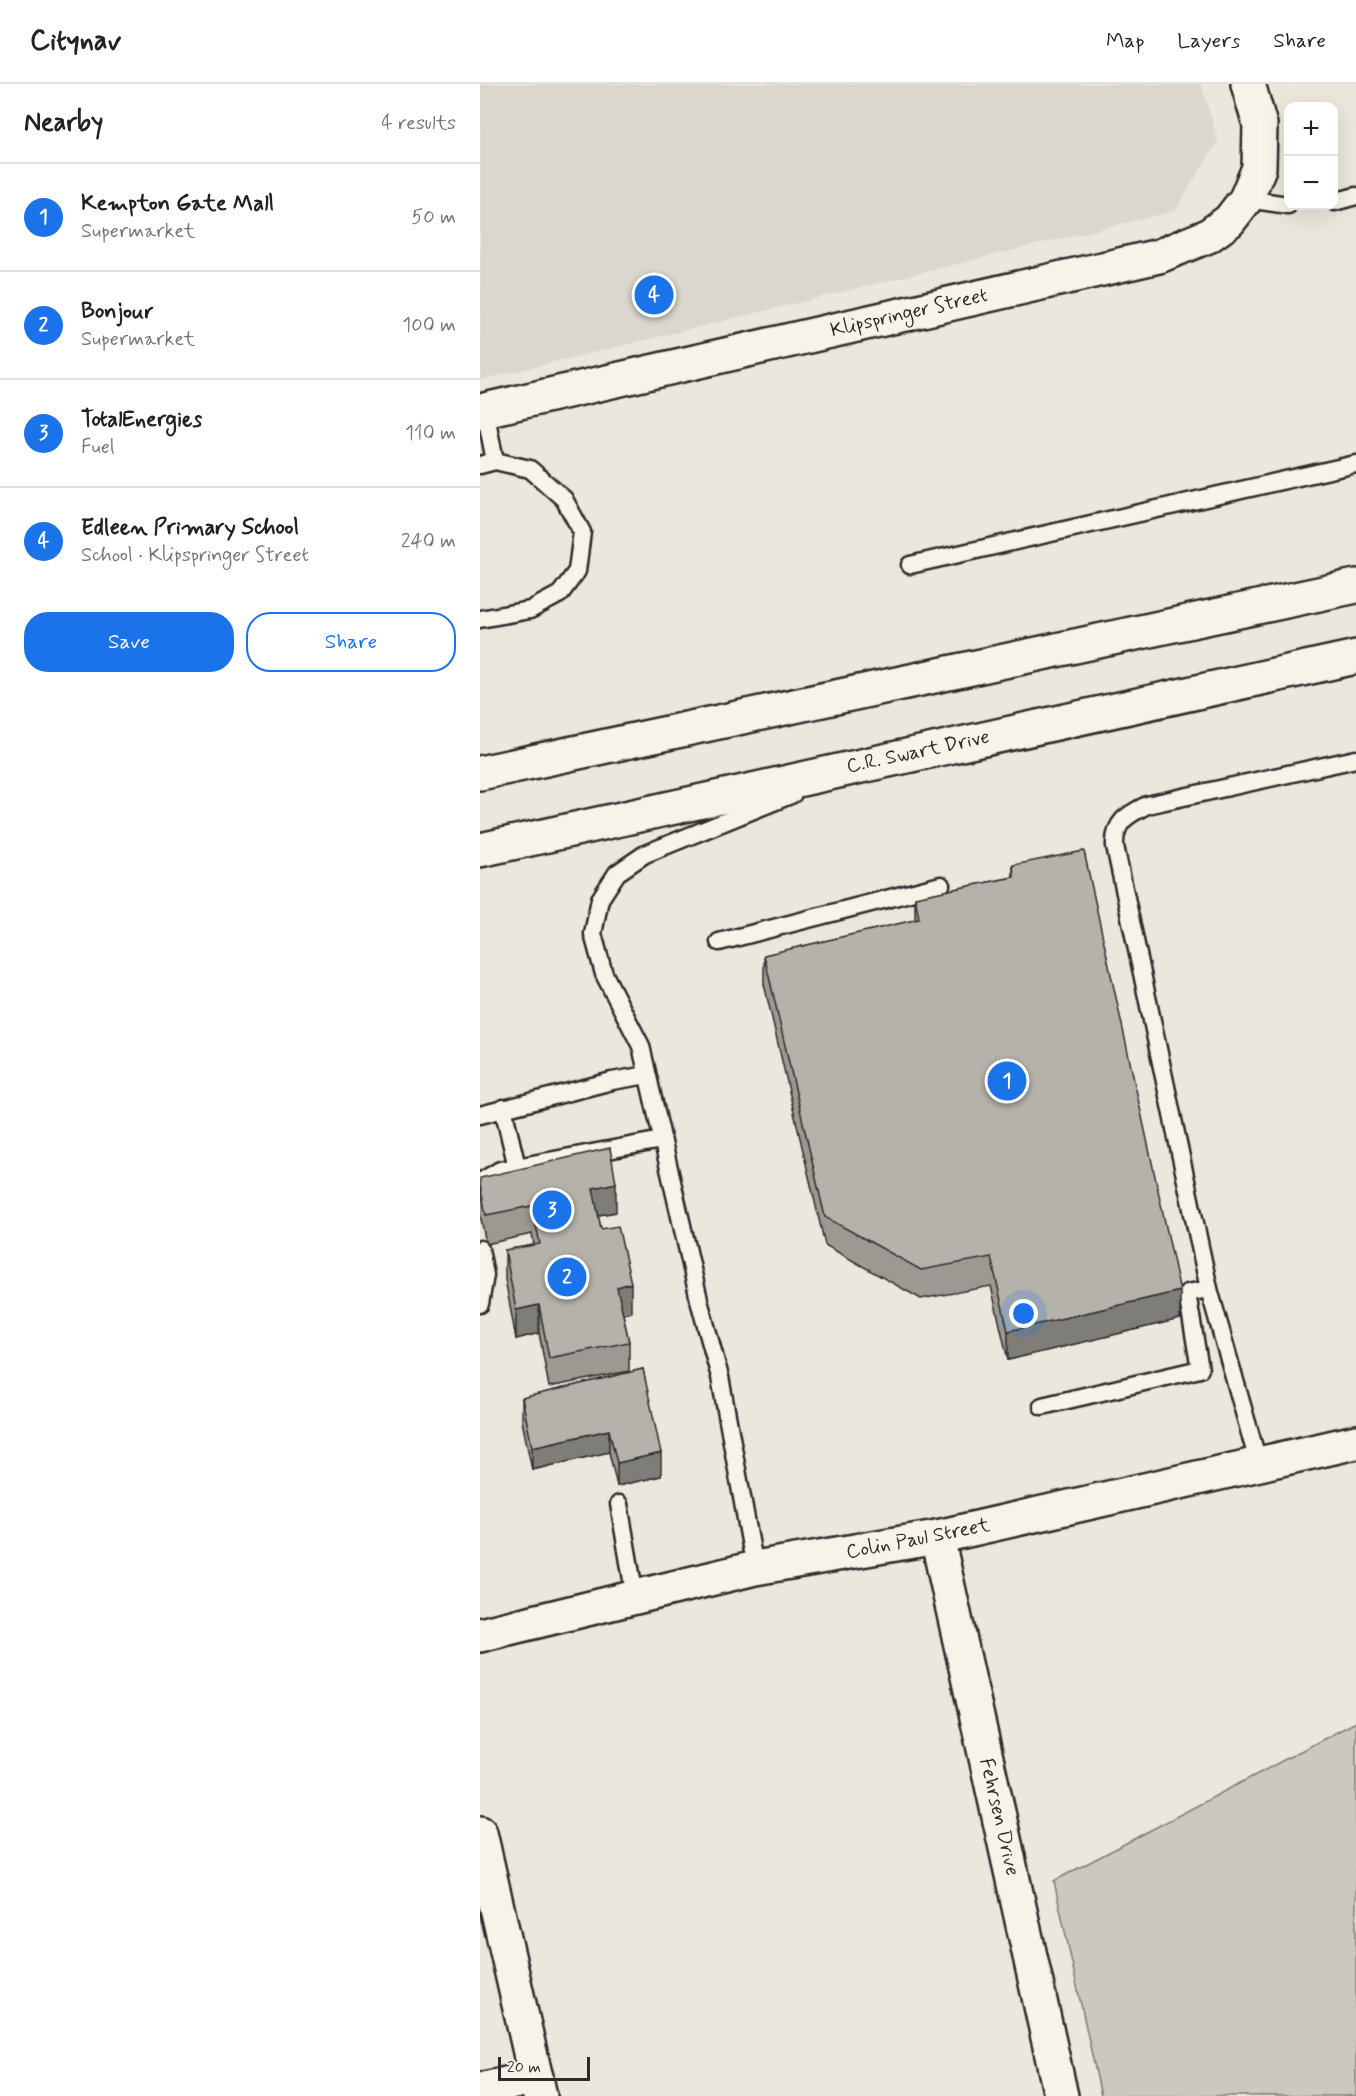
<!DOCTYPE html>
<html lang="en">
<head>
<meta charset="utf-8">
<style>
	body { margin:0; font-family:Mynerve,sans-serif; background:#f6f6f6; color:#222 }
	.controls { position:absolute; right:18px; top:18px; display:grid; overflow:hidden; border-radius:12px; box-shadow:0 6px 24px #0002 }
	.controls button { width:54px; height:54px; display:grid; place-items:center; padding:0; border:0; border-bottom:2px solid #e0e0e0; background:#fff; color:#222; font:30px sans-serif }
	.scale { position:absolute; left:18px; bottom:15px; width:92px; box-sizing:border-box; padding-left:6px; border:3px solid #2b2b2b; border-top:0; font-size:16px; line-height:21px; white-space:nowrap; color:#2b2b2b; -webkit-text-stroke:4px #f7f3e8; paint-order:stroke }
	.you { position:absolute; left:544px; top:1230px; width:21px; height:21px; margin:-15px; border:4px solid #fff; border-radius:50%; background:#1a73e8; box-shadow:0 0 0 9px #1a73e833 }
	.badge { display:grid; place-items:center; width:39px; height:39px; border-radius:50%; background:#1a73e8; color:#fff; font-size:20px; font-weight:700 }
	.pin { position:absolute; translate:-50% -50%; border:3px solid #fff; box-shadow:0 2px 6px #0006 }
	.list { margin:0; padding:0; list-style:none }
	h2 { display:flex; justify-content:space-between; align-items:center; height:78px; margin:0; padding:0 24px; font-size:26px }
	h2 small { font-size:20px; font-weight:400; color:#767676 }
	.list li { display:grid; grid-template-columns:39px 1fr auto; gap:18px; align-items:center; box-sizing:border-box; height:108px; padding:0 24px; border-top:2px solid #e0e0e0 }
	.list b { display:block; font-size:22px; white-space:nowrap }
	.list p { margin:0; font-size:20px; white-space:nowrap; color:#767676 }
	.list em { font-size:20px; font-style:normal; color:#767676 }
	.actions { display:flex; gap:12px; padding:18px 24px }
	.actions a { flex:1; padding:14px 0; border:2px solid #1a73e8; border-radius:24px; text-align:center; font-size:21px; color:#1a73e8 }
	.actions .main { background:#1a73e8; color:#fff }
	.map { position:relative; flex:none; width:876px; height:2012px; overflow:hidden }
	header { display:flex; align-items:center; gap:36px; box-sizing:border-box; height:84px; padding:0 30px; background:#fff; border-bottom:2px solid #e0e0e0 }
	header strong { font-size:28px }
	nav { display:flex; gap:33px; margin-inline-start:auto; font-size:21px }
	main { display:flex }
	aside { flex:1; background:#fff }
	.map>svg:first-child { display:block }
	.built { fill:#dbd7ce }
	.green { fill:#cbc8bf; stroke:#7b7a75; stroke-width:1.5 }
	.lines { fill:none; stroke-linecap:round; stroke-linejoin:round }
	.lane-casing { stroke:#2b2b2b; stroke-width:21 }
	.street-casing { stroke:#2b2b2b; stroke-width:38 }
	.secondary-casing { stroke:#2b2b2b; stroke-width:38 }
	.lane { stroke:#f7f3e8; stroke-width:16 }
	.street { stroke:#f7f3e8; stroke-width:33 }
	.secondary { stroke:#f7f3e8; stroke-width:33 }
	.wall { fill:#9c9993; stroke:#2b2b2b; stroke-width:1.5 }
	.shaded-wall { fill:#7f7d78; stroke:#2b2b2b; stroke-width:1.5 }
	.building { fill:#b5b2ab; stroke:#2b2b2b; stroke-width:1.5 }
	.labels { text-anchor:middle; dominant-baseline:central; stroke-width:4.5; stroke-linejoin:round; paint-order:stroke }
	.street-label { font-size:20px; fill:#2b2b2b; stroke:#f7f3e8 }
</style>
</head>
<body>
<header>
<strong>Citynav</strong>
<nav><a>Map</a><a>Layers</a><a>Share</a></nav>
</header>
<main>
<aside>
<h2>Nearby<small>4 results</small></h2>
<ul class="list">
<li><span class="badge">1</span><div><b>Kempton Gate Mall</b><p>Supermarket</p></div><em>50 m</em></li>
<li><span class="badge">2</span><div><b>Bonjour</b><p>Supermarket</p></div><em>100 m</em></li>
<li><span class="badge">3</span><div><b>TotalEnergies</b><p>Fuel</p></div><em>110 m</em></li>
<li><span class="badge">4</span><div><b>Edleen Primary School</b><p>School · Klipspringer Street</p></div><em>240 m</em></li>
</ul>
<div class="actions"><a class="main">Save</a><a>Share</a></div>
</aside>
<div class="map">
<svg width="876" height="2012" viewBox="0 0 876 2012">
	<rect width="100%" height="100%" fill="#ebe7dd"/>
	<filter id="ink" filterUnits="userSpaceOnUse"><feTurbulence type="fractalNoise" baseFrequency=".0167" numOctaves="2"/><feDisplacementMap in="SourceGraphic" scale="12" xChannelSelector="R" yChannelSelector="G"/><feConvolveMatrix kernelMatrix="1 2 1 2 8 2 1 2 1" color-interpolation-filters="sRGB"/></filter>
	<g filter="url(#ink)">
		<polygon class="built" points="0,0 721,0 738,57 695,127 0,296"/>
		<polygon class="green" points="876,1638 876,2012 621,2012 574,1797"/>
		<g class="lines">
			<defs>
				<g id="lane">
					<polyline points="766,115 808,121"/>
					<polyline points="854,118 876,112"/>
					<polyline points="5,326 15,377"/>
					<polyline points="0,381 15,377 50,385 84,415 102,448 97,487 80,510 50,526 0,535"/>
					<polyline points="430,481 876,380"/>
					<polyline points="239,858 461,801"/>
					<polyline points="23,1024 37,1083"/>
					<polyline points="0,1031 132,997 167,991"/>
					<polyline points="0,1098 20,1086 182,1056"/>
					<polyline points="0,1165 5,1191 0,1220"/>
					<path d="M729,1205L635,762C634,738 647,731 667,721L876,675"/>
					<polyline points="562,1322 720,1285 707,1209 729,1205 779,1381"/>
					<polyline points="139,1420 155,1513"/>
					<polyline points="275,1484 240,1293 220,1220 161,962 124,890 113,850 120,815 137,789 165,770 313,710"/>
				</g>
				<g id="street">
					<polyline points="0,327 679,172 728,152 749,137 766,115 779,84 780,41 768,0"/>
					<polyline points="457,1453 581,2012"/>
					<polyline points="0,1551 275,1484 457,1453 876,1358"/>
					<polyline points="0,2006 56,1993"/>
				</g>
				<g id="secondary">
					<polyline points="0,689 876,502"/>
					<polyline points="0,766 876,573"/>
					<polyline points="0,1749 60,2012"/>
				</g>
			</defs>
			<use href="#lane" class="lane-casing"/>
			<use href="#street" class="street-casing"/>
			<use href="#secondary" class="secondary-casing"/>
			<use href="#lane" class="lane"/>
			<use href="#street" class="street"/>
			<use href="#secondary" class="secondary"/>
		</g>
		<g class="wall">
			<polygon points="533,781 700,1235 528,1276 511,1202 441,1215 345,1161 284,900 284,871 435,836 435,813 533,793"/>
			<polygon points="0,1101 136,1128 118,1131 121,1145 151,1228 143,1230 149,1258 149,1287 69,1303 59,1249 36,1255 25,1195 25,1166 54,1161 52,1150 6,1160 0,1130"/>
			<polygon points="163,1285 181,1392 137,1402 129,1368 52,1386 42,1337 42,1314"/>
		</g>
		<g class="shaded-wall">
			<polygon points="136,1099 136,1128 113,1132 113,1104"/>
			<polygon points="151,1199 151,1228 137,1231 137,1203"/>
			<polygon points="700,1207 700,1235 528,1276 528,1247"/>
			<polygon points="59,1221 59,1249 36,1255 36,1226"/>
			<polygon points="129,1346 129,1368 52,1386 52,1363"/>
			<polygon points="181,1369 181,1392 137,1402 137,1379"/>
		</g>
		<g class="building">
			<polygon points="604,767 700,1207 528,1247 511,1173 441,1186 345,1133 284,871 439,835 435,813 534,793 533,781"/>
			<polygon points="130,1064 136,1099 113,1104 121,1145 138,1142 151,1199 137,1203 149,1258 69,1274 59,1221 36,1226 25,1166 60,1160 52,1122 6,1131 0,1101 0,1094"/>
			<polygon points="163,1285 181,1369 137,1379 129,1346 52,1363 42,1314"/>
		</g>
	</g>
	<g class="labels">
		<g class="street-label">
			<text transform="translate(429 229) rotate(-13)">Klipspringer Street</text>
			<text transform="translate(438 668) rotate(-12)">C.R. Swart Drive</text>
			<text transform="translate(438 1455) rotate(-11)">Colin Paul Street</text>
			<text transform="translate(519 1733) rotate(77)">Fehrsen Drive</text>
		</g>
	</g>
</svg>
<div class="controls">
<button>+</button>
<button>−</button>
</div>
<div class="scale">20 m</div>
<div class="you"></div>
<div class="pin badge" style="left:527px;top:997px">1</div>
<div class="pin badge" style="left:87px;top:1193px">2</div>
<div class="pin badge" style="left:72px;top:1126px">3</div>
<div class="pin badge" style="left:174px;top:211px">4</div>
</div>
</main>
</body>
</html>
